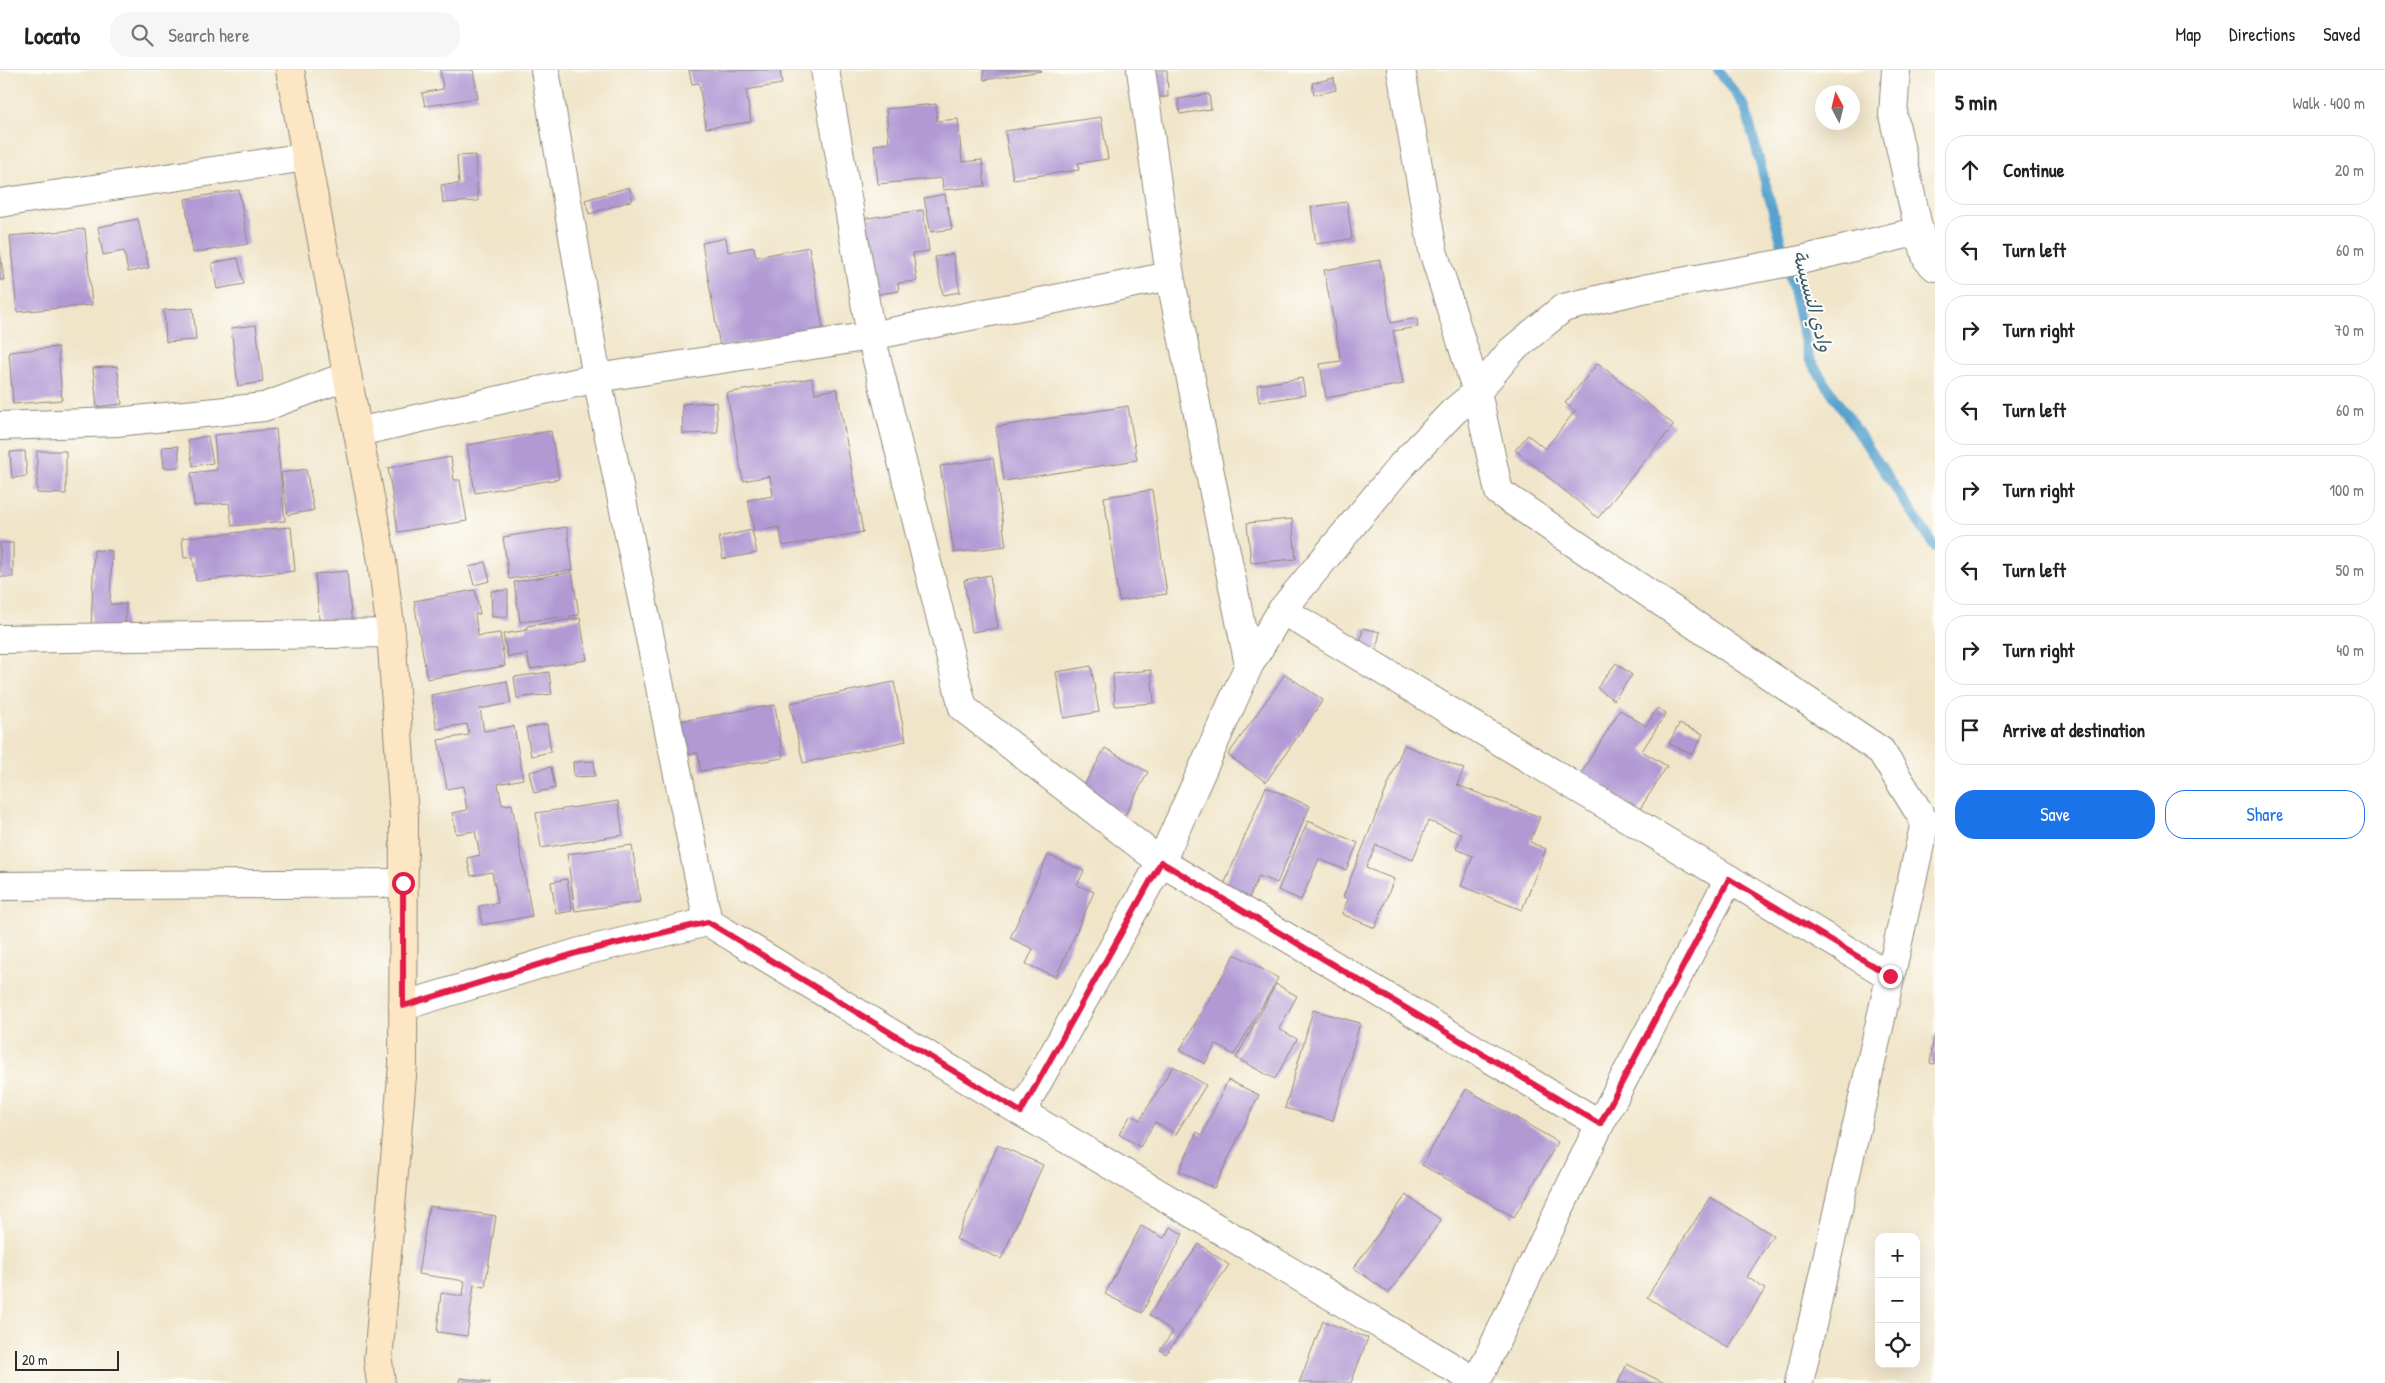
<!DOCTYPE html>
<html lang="en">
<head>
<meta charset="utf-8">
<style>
	body { margin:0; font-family:"Patrick Hand","Playpen Sans Arabic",sans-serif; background:#f6f6f6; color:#222 }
	.controls { position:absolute; right:15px; bottom:15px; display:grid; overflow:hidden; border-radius:10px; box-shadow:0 5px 20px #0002 }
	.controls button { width:45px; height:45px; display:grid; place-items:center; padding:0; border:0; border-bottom:1px solid #e0e0e0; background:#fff; color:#222; font:25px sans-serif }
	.compass { position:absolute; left:1815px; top:15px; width:45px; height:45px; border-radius:50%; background:#fff; box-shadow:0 5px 20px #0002; rotate:353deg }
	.scale { position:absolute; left:15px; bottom:12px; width:104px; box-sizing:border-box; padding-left:5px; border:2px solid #2b2b2b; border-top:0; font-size:14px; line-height:18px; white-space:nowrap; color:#2b2b2b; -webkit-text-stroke:4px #fdfcf7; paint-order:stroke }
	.stop { position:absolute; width:15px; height:15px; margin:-11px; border:4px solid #e11d48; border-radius:50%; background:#fff }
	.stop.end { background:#e11d48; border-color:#fff; box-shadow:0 1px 5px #0008 }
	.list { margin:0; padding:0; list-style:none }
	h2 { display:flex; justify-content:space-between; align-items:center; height:65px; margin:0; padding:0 20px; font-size:21px }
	h2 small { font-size:16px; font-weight:400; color:#767676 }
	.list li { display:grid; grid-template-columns:32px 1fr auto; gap:15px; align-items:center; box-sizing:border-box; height:70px; margin:0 10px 10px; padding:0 10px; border:1px solid #e0e0e0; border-radius:20px }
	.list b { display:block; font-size:19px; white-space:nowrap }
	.list em { font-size:16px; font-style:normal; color:#767676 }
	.actions { display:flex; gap:10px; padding:15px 20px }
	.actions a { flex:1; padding:11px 0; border:1px solid #1a73e8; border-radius:20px; text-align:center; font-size:18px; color:#1a73e8 }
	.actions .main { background:#1a73e8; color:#fff }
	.icon { flex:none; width:28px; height:28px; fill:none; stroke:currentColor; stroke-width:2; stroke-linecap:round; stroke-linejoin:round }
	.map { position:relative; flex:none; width:1935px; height:1313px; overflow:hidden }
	header { display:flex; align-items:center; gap:30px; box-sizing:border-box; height:70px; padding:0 25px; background:#fff; border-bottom:1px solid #e0e0e0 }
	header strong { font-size:24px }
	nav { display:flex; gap:28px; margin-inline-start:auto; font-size:18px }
	.search { width:350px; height:45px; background:#f6f6f6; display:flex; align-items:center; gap:12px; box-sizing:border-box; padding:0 18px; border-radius:20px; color:#767676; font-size:19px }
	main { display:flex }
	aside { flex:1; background:#fff }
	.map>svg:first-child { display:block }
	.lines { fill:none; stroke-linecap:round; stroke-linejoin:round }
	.stream { stroke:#56a2ce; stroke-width:10 }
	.building { fill:#b19ad4 }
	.street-casing { stroke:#8e887a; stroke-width:30 }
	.secondary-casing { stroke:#8e887a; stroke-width:30 }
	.street { stroke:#fff; stroke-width:28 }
	.secondary { stroke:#fce6c4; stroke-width:28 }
	.route { stroke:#e11d48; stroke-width:6 }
	.labels { text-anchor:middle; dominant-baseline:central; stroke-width:4; stroke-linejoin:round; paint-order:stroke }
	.water-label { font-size:19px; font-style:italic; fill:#3c5b6c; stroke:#fdfcf7 }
</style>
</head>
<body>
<header>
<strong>Locato</strong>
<div class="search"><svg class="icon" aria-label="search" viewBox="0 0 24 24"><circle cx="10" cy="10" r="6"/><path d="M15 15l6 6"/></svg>Search here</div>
<nav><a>Map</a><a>Directions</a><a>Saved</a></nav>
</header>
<main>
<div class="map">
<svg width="1935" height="1313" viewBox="0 0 1935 1313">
	<rect width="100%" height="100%" fill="#fdfcf7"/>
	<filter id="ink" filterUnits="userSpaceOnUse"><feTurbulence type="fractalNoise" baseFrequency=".02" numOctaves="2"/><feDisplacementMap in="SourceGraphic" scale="10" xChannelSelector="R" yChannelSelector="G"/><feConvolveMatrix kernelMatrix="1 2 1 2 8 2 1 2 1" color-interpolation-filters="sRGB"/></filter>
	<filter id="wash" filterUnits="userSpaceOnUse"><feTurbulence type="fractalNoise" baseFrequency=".0096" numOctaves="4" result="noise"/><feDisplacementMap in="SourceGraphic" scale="20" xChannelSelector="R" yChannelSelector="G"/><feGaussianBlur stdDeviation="1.12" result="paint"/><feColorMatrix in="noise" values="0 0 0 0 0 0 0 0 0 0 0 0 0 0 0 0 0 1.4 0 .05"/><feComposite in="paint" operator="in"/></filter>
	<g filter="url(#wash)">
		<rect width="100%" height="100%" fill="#f0e5c9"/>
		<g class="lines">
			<polyline class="stream" points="1718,0 1745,37 1787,194 1809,289 1935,477"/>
		</g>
		<g id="blocks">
			<g class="building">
				<polygon points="440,0 473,0 478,28 425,36 422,23 443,19"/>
				<polygon points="689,0 780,0 782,14 746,20 751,52 706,58 699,13 692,14"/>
				<polygon points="983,0 1041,0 1042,1 984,10"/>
				<polygon points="1155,0 1167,0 1168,27 1157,27"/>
				<polygon points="1334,8 1336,20 1314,25 1312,13"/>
				<polygon points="1209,24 1211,39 1180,44 1178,29"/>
				<polygon points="936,34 937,51 958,49 962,92 982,90 985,116 943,120 942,108 878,114 874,75 889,73 886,39"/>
				<polygon points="1101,47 1108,89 1078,93 1079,100 1013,109 1005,61"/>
				<polygon points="475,85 478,131 443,133 441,115 459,114 457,86"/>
				<polygon points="629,117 633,130 589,144 585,130"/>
				<polygon points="239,120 248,174 193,183 185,129"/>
				<polygon points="945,124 952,159 931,162 924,128"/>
				<polygon points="1347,132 1352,169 1316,174 1311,137"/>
				<polygon points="923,140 929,181 913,183 917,211 898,213 899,221 872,225 861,149"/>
				<polygon points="138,149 149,198 128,202 124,181 103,185 98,157"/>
				<polygon points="85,159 92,235 17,242 10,166"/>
				<polygon points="726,168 728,182 754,177 756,187 809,177 823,259 720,277 702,173"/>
				<polygon points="0,182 4,210 0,210"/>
				<polygon points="953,184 960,222 943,225 935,187"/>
				<polygon points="238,188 244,214 217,219 212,193"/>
				<polygon points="1380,190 1391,253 1417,248 1418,257 1393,261 1403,314 1326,328 1320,294 1341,291 1324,200"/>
				<polygon points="193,238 196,270 166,272 164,240"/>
				<polygon points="256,255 263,312 238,316 231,258"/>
				<polygon points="58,277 62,330 13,334 9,282"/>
				<polygon points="1598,293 1674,355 1598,448 1515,380 1528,365 1545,379 1575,341 1565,333"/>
				<polygon points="117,296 122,334 97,337 93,298"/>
				<polygon points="812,308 815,323 837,319 863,462 783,476 779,457 754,461 748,430 773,426 770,406 743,411 727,323"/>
				<polygon points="1302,308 1305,325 1259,332 1257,315"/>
				<polygon points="716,332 718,363 683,364 682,334"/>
				<polygon points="1128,336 1137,390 1004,411 996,357"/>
				<polygon points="276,359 285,451 232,456 229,433 194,436 191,403 217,400 214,365"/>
				<polygon points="551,361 559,409 475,423 467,375"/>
				<polygon points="208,366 213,393 193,396 188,370"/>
				<polygon points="178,376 180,397 164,398 162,377"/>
				<polygon points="25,381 27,406 12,408 10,382"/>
				<polygon points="37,381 66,381 66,424 37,423"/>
				<polygon points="451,387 454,410 460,410 467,451 398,462 388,398"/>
				<polygon points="993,388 1006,476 954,483 940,396"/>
				<polygon points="306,399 314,440 288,445 281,403"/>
				<polygon points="1152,420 1167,524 1119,531 1104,427"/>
				<polygon points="1292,449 1296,489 1251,493 1247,453"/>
				<polygon points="291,457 295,501 196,511 193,487 184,488 182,468"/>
				<polygon points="567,457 573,500 509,509 503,467"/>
				<polygon points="752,460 757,483 723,489 719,467"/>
				<rect x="0" y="473" width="13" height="34"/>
				<polygon points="94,480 112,481 110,534 126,534 125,559 91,558"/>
				<polygon points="485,492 490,511 474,515 469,497"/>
				<polygon points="347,501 352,556 320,559 315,504"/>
				<polygon points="572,502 579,545 520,552 514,512"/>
				<polygon points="990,505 998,558 972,562 964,510"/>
				<polygon points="475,520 480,544 475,544 478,566 500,563 505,596 427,609 414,531"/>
				<polygon points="508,520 508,547 492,547 491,521"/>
				<polygon points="580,548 587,590 530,599 527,584 508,587 503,564 527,560 527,556"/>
				<polygon points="1363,558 1380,562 1374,588 1357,585"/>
				<polygon points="1616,593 1632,605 1614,630 1597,618"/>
				<polygon points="1091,596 1099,642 1064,648 1056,602"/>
				<polygon points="1151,600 1154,633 1115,636 1113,604"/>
				<polygon points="549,602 552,624 517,628 514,607"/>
				<polygon points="1285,604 1323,630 1266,712 1228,685"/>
				<polygon points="507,611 511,633 480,639 484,661 514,656 523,709 498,714 502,735 512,734 532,846 482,855 479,836 498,833 492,802 471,806 467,788 480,785 475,761 456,764 452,743 467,740 463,716 447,719 438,670 469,665 467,654 437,659 431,625"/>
				<polygon points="894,612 906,671 803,693 790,633"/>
				<polygon points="775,635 783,688 701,701 698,683 687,685 681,651"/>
				<polygon points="1657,638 1666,643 1642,681 1667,696 1637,744 1578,708 1620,640 1646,656"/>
				<polygon points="547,654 551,682 531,686 526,658"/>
				<polygon points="1679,654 1703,664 1693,684 1669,674"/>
				<polygon points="1404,675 1464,699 1457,715 1540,747 1530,772 1546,779 1522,840 1461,816 1473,786 1456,779 1462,764 1428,751 1413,790 1376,775 1366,798 1394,809 1375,858 1342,844 1348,829 1343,827"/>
				<polygon points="1105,678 1148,702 1125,745 1081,721"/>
				<polygon points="594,691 595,706 574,707 573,692"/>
				<polygon points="551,697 555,718 534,723 529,702"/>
				<polygon points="1266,717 1310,736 1277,813 1259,806 1249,828 1223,817"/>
				<polygon points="618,731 623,765 541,778 536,743"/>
				<polygon points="1308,751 1358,773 1346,800 1319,789 1301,830 1278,820"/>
				<polygon points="632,775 640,832 575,841 567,784"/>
				<polygon points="1048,785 1084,801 1077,815 1094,822 1056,907 1026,894 1033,879 1010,868"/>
				<polygon points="567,809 572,841 556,844 551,812"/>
				<polygon points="1235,884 1278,908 1234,985 1216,974 1205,994 1180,980"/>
				<polygon points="1276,914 1297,926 1279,959 1297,969 1275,1009 1236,988"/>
				<polygon points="1313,940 1360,953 1333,1051 1285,1038"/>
				<polygon points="1934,966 1935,966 1935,994 1930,993"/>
				<polygon points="1173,996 1206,1015 1176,1064 1155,1052 1140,1077 1119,1064 1131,1045 1140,1050"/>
				<polygon points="1228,1010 1259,1025 1214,1118 1179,1101 1197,1062 1202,1065"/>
				<polygon points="1466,1019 1558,1072 1514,1147 1422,1095"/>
				<polygon points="998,1075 1043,1095 1001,1189 956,1169"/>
				<polygon points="1406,1125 1441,1150 1389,1223 1354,1198"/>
				<polygon points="1710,1127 1773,1165 1747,1207 1765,1219 1728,1278 1647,1227"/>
				<polygon points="429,1136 496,1146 485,1217 474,1215 467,1266 437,1262 441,1223 463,1226 465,1211 418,1204"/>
				<polygon points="1141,1156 1164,1168 1170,1157 1183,1164 1142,1243 1105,1224"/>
				<polygon points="1199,1174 1229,1195 1166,1284 1160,1280 1173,1262 1149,1245"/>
				<polygon points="1323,1251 1368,1268 1351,1313 1299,1313"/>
				<polygon points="1627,1294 1664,1313 1618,1313"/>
				<polygon points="460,1308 490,1312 490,1313 459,1313"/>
			</g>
		</g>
	</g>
	<g filter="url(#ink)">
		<use href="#blocks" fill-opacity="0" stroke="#8e887a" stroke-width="1"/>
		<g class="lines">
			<defs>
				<g id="street">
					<polyline points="545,0 597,308 708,852 1021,1042 1477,1312"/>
					<polyline points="825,0 871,266 963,638 1161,792 1600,1054"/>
					<polyline points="1401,0 1433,181 1477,322 1499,422 1881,681 1925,752 1799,1313"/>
					<polyline points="1896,0 1893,45 1919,161 1927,189 1935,197"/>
					<polyline points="0,133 306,87"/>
					<polyline points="0,356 116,352 264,337 347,306"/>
					<polyline points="358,362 597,308 871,266 1170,206"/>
					<polyline points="1282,540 1401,396 1453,342 1477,322 1511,281 1563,238 1643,219 1801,190 1919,161"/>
					<polyline points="0,569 391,563"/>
					<polyline points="1249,595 1282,540 1890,906"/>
					<polyline points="0,816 403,813"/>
					<polyline points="403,936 580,882 708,852"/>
					<polyline points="1021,1042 1161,792 1249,595 1170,206 1141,0"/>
					<polyline points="1476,1313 1600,1054 1729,809"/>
				</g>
				<polyline id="secondary" points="290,0 382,491 391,563 404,747 403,994 378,1291 381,1313"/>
			</defs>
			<use href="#street" class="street-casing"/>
			<use href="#secondary" class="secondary-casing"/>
			<use href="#street" class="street"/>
			<use href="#secondary" class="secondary"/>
		</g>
	</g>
	<g class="lines" filter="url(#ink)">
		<polyline class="route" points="403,813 403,936 580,882 708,852 1021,1042 1161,792 1600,1054 1729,809 1890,906"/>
	</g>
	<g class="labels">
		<g class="water-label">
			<text transform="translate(1813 231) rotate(75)">وادي النسيسة</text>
		</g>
	</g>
</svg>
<div class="controls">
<button>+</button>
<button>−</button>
<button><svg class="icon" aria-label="locate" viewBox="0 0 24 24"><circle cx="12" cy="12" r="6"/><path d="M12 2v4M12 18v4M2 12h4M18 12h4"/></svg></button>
</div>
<svg class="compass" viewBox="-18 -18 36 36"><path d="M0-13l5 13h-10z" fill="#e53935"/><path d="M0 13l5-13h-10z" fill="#767676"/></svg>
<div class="scale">20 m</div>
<div class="stop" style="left:403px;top:813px"></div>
<div class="stop end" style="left:1890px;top:906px"></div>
</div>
<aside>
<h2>5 min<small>Walk · 400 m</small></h2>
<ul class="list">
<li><svg class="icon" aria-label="ahead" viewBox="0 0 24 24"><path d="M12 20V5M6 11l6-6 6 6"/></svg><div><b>Continue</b></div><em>20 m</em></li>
<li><svg class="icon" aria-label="left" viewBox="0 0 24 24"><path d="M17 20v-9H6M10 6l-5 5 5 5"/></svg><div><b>Turn left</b></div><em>60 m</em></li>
<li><svg class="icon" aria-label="right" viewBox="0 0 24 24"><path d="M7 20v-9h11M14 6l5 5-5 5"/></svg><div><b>Turn right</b></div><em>70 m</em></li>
<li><svg class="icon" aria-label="left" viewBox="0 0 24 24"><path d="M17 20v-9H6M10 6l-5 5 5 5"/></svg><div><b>Turn left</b></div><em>60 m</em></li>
<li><svg class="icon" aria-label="right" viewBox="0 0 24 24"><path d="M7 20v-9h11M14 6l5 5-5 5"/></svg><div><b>Turn right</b></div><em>100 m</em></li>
<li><svg class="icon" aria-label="left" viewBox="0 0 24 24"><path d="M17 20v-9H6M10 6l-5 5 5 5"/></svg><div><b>Turn left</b></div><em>50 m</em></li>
<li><svg class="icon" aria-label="right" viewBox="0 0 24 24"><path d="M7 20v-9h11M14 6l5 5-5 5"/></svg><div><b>Turn right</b></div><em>40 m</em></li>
<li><svg class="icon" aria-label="arrive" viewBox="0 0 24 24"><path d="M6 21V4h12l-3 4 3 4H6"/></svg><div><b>Arrive at destination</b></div></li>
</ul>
<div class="actions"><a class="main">Save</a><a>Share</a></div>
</aside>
</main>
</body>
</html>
